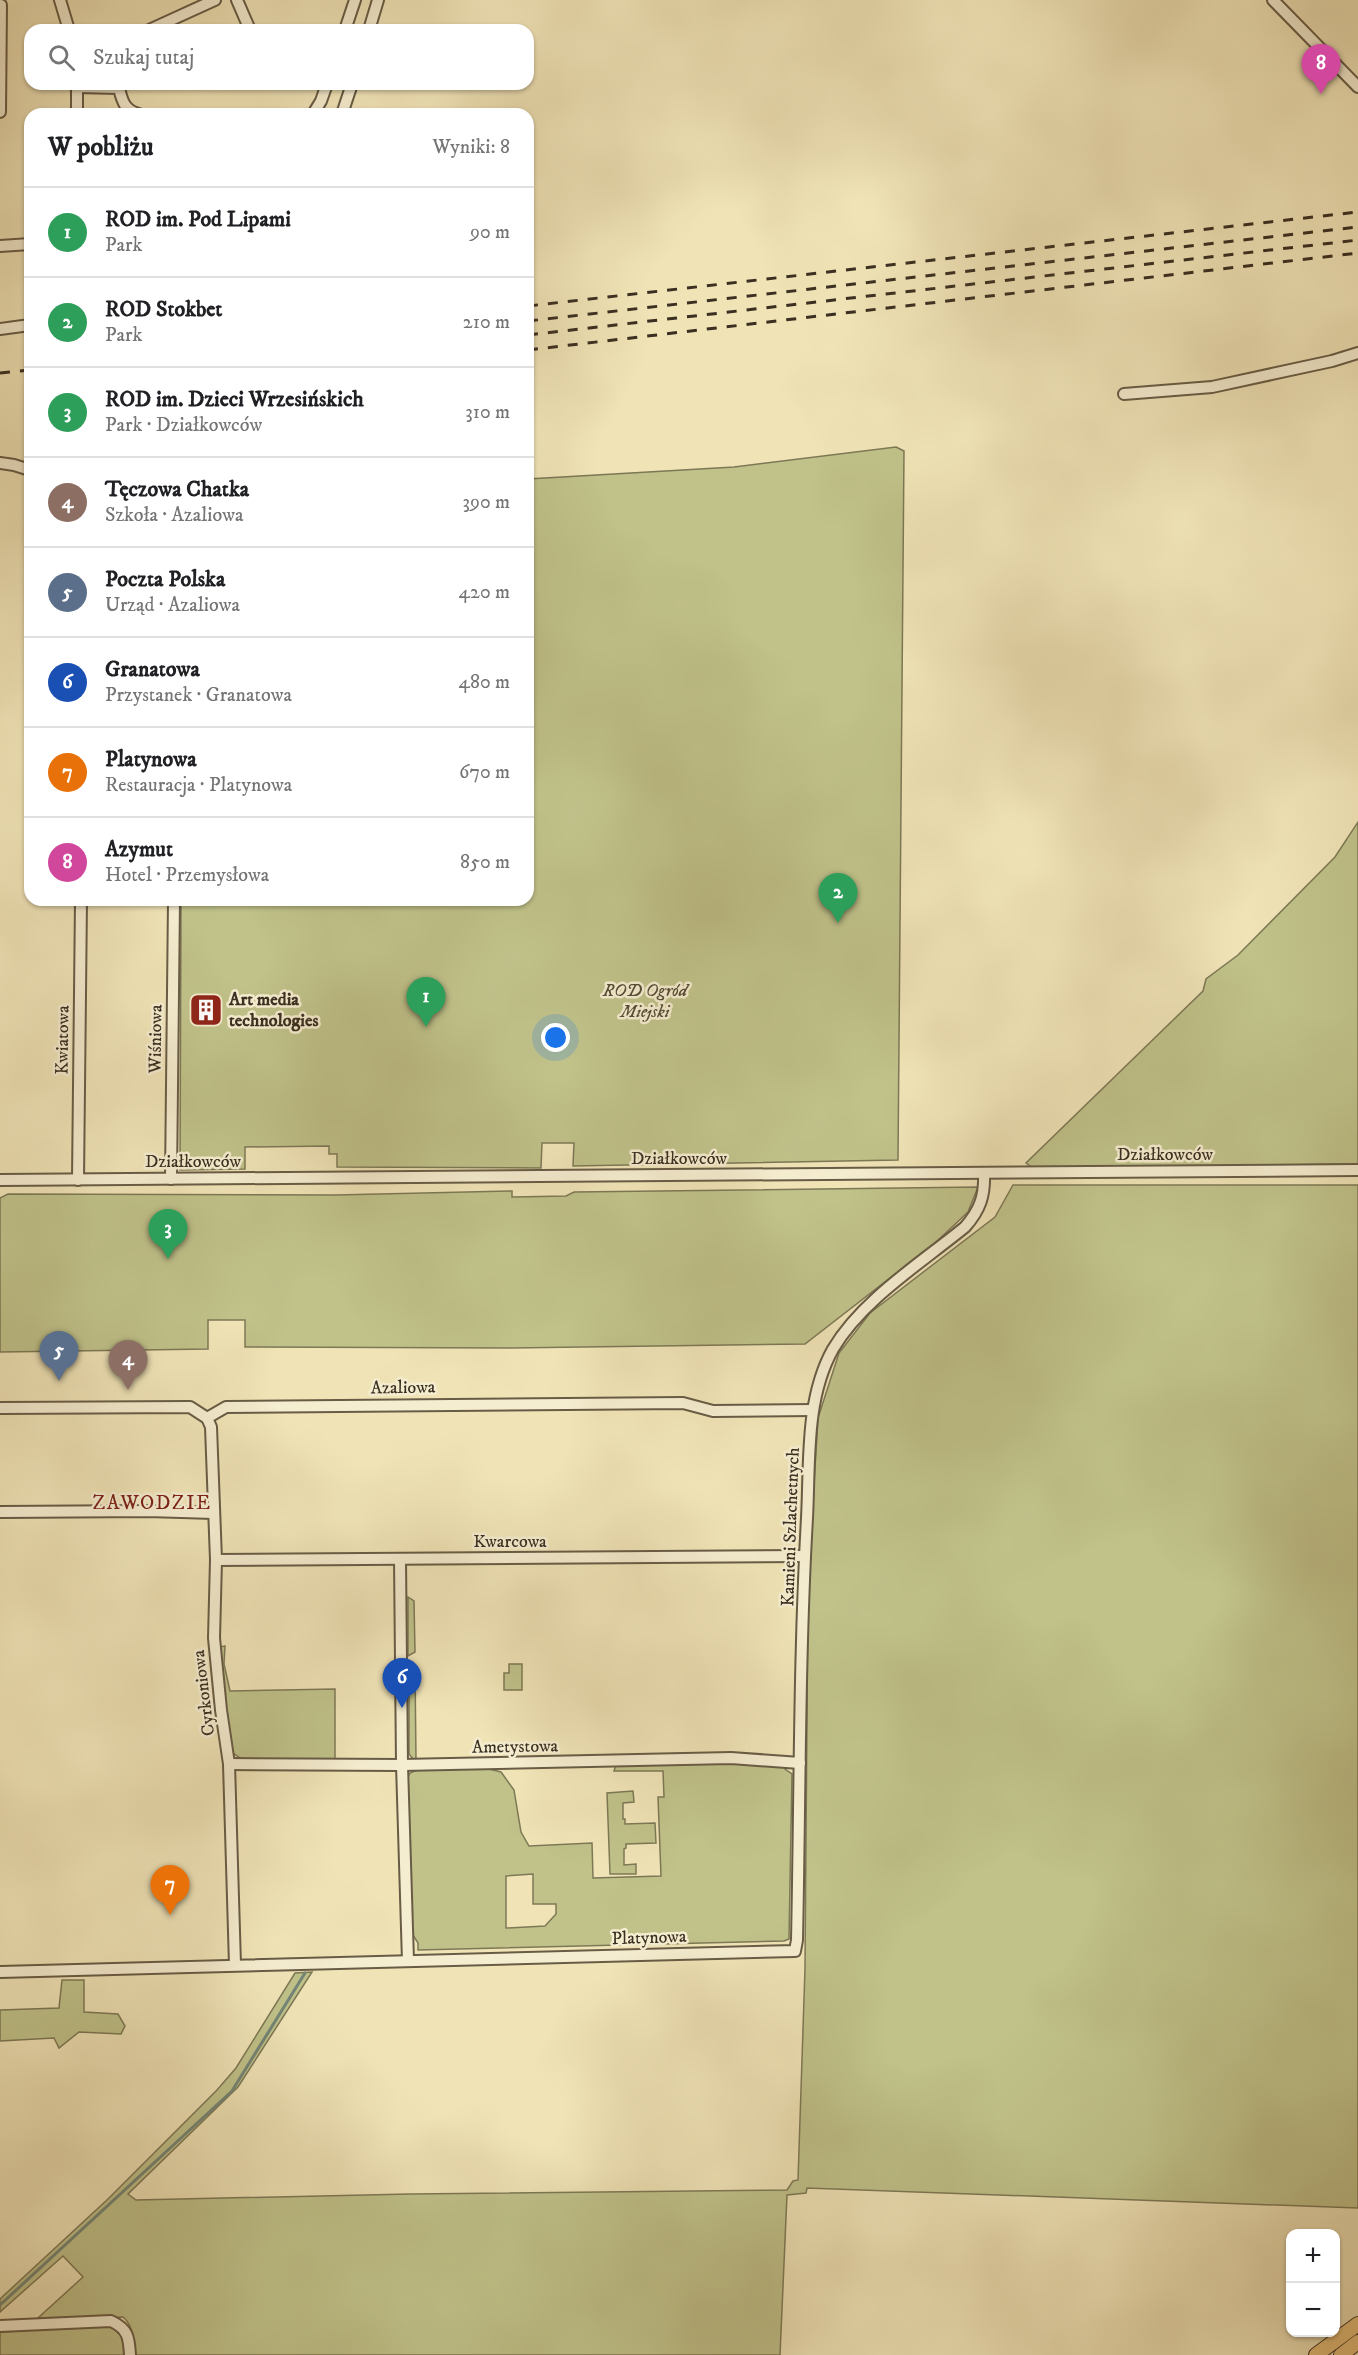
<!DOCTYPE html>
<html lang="pl">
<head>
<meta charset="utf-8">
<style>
	body { margin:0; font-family:"IM FELL DW Pica",serif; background:#f6f6f6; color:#202124 }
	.controls { position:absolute; right:18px; bottom:18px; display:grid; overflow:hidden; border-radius:12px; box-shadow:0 2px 4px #0004 }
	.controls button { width:54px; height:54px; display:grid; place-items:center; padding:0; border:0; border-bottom:2px solid #e0e0e0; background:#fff; color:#202124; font:30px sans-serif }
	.you { position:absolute; left:556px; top:1038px; width:21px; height:21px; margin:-15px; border:4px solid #fff; border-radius:50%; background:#1a73e8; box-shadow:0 0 0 9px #1a73e833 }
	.badge { display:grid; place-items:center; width:39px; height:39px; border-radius:50%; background:#111827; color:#fff; font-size:20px; font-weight:700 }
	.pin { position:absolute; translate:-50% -50px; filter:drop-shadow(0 2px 3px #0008) }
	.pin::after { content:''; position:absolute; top:32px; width:21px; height:18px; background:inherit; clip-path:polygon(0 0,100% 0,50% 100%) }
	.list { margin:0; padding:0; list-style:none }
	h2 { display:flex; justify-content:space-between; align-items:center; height:78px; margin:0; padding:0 24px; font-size:26px }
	h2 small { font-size:20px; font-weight:400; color:#757577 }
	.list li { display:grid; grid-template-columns:39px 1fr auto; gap:18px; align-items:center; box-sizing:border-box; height:90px; padding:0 24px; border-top:2px solid #e0e0e0 }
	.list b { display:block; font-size:22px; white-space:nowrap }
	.list p { margin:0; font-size:20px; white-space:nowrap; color:#757577 }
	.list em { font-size:20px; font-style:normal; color:#757577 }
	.icon { flex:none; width:33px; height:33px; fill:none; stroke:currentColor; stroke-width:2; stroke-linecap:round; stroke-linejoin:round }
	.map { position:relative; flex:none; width:1358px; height:2355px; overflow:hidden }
	.search { position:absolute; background:#fff; box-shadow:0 2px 4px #0004; left:24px; top:24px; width:510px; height:66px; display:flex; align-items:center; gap:15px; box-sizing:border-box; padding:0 21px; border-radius:18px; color:#757577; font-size:22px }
	.panel { position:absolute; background:#fff; box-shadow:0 2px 4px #0004; left:24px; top:108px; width:510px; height:798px; border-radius:18px }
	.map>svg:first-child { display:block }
	.green { fill:#c0c28a; stroke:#7d7856; stroke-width:1.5; fill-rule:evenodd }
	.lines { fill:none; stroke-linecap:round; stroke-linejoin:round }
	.stream { stroke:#748576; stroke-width:3 }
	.minor-casing { stroke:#685c46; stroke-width:14 }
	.major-casing { stroke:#3a2f21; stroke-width:16 }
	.minor { stroke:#f5edd0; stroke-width:10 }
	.major { stroke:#e8c27c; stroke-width:14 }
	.rail { stroke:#3a2f21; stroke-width:3; stroke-dasharray:10 10; stroke-linecap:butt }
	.labels { text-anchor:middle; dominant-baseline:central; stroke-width:5; stroke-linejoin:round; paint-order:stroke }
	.park-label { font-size:18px; font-style:italic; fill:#554c36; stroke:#f5edd0 }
	.poi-label { font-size:18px; font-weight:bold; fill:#3a2f21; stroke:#f5edd0; text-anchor:start }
	.street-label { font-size:18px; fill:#3a2f21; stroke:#f5edd0 }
	.neighbourhood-label { font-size:20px; letter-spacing:1.5px; fill:#7a1f14; stroke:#f5edd0 }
</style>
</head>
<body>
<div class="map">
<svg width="1358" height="2355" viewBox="0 0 1358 2355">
	<rect width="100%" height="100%" fill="#f0e4b7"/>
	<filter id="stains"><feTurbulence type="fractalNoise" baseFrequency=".00333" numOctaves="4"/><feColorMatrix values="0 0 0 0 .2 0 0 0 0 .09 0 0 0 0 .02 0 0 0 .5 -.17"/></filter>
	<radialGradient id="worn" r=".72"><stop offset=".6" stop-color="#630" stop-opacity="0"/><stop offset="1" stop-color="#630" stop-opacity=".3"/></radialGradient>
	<g class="green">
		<polygon points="896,447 904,451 898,1160 573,1166 574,1143 542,1143 541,1168 337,1167 337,1154 329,1154 329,1146 245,1147 245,1169 180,1170 181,900 528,900 528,479 734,467"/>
		<polygon points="1358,822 1358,1164 1033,1168 1026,1163 1203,991 1206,979 1238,955 1335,857"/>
		<path d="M1013,1185H1358V2208L807,2188L806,2193L787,2195L780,2355H134C133,2341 134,2326 123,2317L52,2320L38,2318L83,2277L63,2256L0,2312V2299L108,2199L217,2090L236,2068L295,1973L312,1972L238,2087L128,2194L136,2200L410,2194L787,2190L793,2181L798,2180L805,1969L808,1584L818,1418L839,1353L870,1313L995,1217Z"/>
		<polygon points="978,1187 968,1212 935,1243 805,1344 511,1348 245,1347 245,1320 208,1320 208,1349 0,1352 0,1198 8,1194 336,1195 512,1191 512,1197 566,1196 574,1192"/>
		<polygon points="408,1597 414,1601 415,1652 408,1656"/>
		<polygon points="225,1646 224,1664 230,1691 335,1689 335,1760 243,1760 233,1753 219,1660 220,1647"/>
		<polygon points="409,1664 415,1668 416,1759 413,1759 409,1754"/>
		<polygon points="509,1664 522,1664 522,1690 504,1690 504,1673 509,1673"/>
		<path d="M728,1761L784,1765L785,1769L792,1774L789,1939L784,1941L418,1950V1943L413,1935L411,1915L407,1779L410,1773L417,1770L485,1768L501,1772L514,1790L521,1832L529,1846L592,1843L593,1878L661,1876L658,1797H664L663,1771H614L616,1765ZM533,1874V1904H556V1914L545,1926L506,1928V1876Z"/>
		<polygon points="633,1791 634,1802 623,1803 623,1819 625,1819 625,1824 655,1823 656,1843 626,1844 626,1848 624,1849 624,1865 636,1864 636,1874 610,1874 607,1793"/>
		<polygon points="62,1980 84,1980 84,2012 118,2014 125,2026 121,2034 79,2032 59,2048 54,2038 0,2041 0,2010 59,2008"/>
		<polygon points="104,2325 113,2326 125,2336 125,2355 0,2355 0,2332"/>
	</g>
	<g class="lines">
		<polyline class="stream" points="0,2305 232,2091 305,1973"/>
		<defs>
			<g id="minor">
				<polyline points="60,0 69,30"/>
				<polyline points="237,0 250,30"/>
				<polyline points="1273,0 1358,87"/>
				<polyline points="149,30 215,0"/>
				<polyline points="345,30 355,0"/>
				<polyline points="369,30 378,0"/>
				<polyline points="77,84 77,114"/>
				<path d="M77,87L119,88C122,101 125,111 139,114"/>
				<polyline points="0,112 1,5"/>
				<polyline points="313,114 321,101 327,84"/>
				<polyline points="342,114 352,84"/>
				<polyline points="0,246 30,244"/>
				<polyline points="0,329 30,325"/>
				<polyline points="1124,394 1212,387 1332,361 1358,353"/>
				<polyline points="0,463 14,465 30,470"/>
				<polyline points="171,1179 174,900"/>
				<polyline points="0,1180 1358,1170"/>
				<polyline points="78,1180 81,900"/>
				<polyline points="0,1408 190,1407 207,1418 211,1427 216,1560 214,1638 221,1710 229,1764 235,1965"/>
				<polyline points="207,1418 226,1407 683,1403 713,1411 813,1410"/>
				<polyline points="0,1512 148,1511 214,1513"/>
				<polyline points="400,1559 402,1765 408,1961"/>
				<polyline points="216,1560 805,1556"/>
				<polyline points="229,1764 402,1765 731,1758 800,1763"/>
				<path d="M0,1972L795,1951L797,1940C800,1799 799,1658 807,1518C810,1462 805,1399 833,1349C862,1300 921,1263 965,1227C980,1210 985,1196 984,1173"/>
				<path d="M0,2326L111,2321C128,2329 129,2337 130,2355"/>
			</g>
			<g id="major">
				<polyline points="1316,2355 1358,2324"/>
				<polyline points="1341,2355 1358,2342"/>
			</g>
		</defs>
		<use href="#minor" class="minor-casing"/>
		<use href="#major" class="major-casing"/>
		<use href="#minor" class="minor"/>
		<use href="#major" class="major"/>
		<g class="rail">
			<polyline points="528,306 1358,212"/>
			<polyline points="528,321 1358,227"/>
			<polyline points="528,335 1358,240"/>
			<polyline points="528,350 1358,253"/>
			<polyline points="0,373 30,370"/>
		</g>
	</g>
	<defs>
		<symbol id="building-square" viewBox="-11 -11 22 22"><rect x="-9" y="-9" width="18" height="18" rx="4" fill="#8f2418" stroke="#f5edd0"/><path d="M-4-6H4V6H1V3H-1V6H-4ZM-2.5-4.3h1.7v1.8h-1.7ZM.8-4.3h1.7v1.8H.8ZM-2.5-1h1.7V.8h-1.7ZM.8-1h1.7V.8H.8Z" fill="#fff"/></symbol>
	</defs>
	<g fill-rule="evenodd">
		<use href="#building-square" x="187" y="991" width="38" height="38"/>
	</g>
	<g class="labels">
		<g class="park-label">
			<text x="645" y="991">ROD Ogród<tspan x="645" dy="21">Miejski</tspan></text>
		</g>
		<g class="poi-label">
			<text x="229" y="1000">Art media<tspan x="229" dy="21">technologies</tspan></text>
		</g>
		<g class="street-label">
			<text transform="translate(156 1039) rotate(-89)">Wiśniowa</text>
			<text transform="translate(63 1040) rotate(-89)">Kwiatowa</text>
			<text x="1165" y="1155">Działkowców</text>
			<text x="679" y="1159">Działkowców</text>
			<text x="193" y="1162">Działkowców</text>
			<text transform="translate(403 1388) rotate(-1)">Azaliowa</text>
			<text transform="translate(791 1527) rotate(-88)">Kamieni Szlachetnych</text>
			<text x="510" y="1542">Kwarcowa</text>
			<text transform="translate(204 1693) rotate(-97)">Cyrkoniowa</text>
			<text transform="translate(515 1747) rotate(-1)">Ametystowa</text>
			<text transform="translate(649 1938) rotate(-2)">Platynowa</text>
		</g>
		<g class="neighbourhood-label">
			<text x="152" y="1503">ZAWODZIE</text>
		</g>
	</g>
	<rect width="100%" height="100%" filter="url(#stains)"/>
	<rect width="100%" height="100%" fill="url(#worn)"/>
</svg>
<div class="controls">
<button>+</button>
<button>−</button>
</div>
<div class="you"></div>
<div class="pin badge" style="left:426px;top:1027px;background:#2e9e5b">1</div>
<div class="pin badge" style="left:838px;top:923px;background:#2e9e5b">2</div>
<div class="pin badge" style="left:168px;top:1259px;background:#2e9e5b">3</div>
<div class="pin badge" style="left:128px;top:1390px;background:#8d6e63">4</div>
<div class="pin badge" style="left:59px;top:1381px;background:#5c6f8a">5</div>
<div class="pin badge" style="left:402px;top:1708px;background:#1a4fb4">6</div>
<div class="pin badge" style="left:170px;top:1915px;background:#e8710a">7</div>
<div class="pin badge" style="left:1321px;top:94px;background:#d1479c">8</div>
<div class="search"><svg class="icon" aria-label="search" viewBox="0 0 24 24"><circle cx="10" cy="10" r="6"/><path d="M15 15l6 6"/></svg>Szukaj tutaj</div>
<section class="panel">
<h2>W pobliżu<small>Wyniki: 8</small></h2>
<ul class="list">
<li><span class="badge" style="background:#2e9e5b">1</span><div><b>ROD im. Pod Lipami</b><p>Park</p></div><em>90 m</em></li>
<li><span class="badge" style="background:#2e9e5b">2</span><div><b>ROD Stokbet</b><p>Park</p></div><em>210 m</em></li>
<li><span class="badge" style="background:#2e9e5b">3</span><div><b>ROD im. Dzieci Wrzesińskich</b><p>Park · Działkowców</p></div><em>310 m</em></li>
<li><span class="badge" style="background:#8d6e63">4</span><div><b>Tęczowa Chatka</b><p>Szkoła · Azaliowa</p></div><em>390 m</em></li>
<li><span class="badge" style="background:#5c6f8a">5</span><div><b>Poczta Polska</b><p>Urząd · Azaliowa</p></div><em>420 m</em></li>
<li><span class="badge" style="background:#1a4fb4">6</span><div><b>Granatowa</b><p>Przystanek · Granatowa</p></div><em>480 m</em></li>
<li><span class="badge" style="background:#e8710a">7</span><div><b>Platynowa</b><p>Restauracja · Platynowa</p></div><em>670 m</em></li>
<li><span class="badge" style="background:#d1479c">8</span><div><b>Azymut</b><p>Hotel · Przemysłowa</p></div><em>850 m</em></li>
</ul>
</section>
</div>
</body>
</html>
